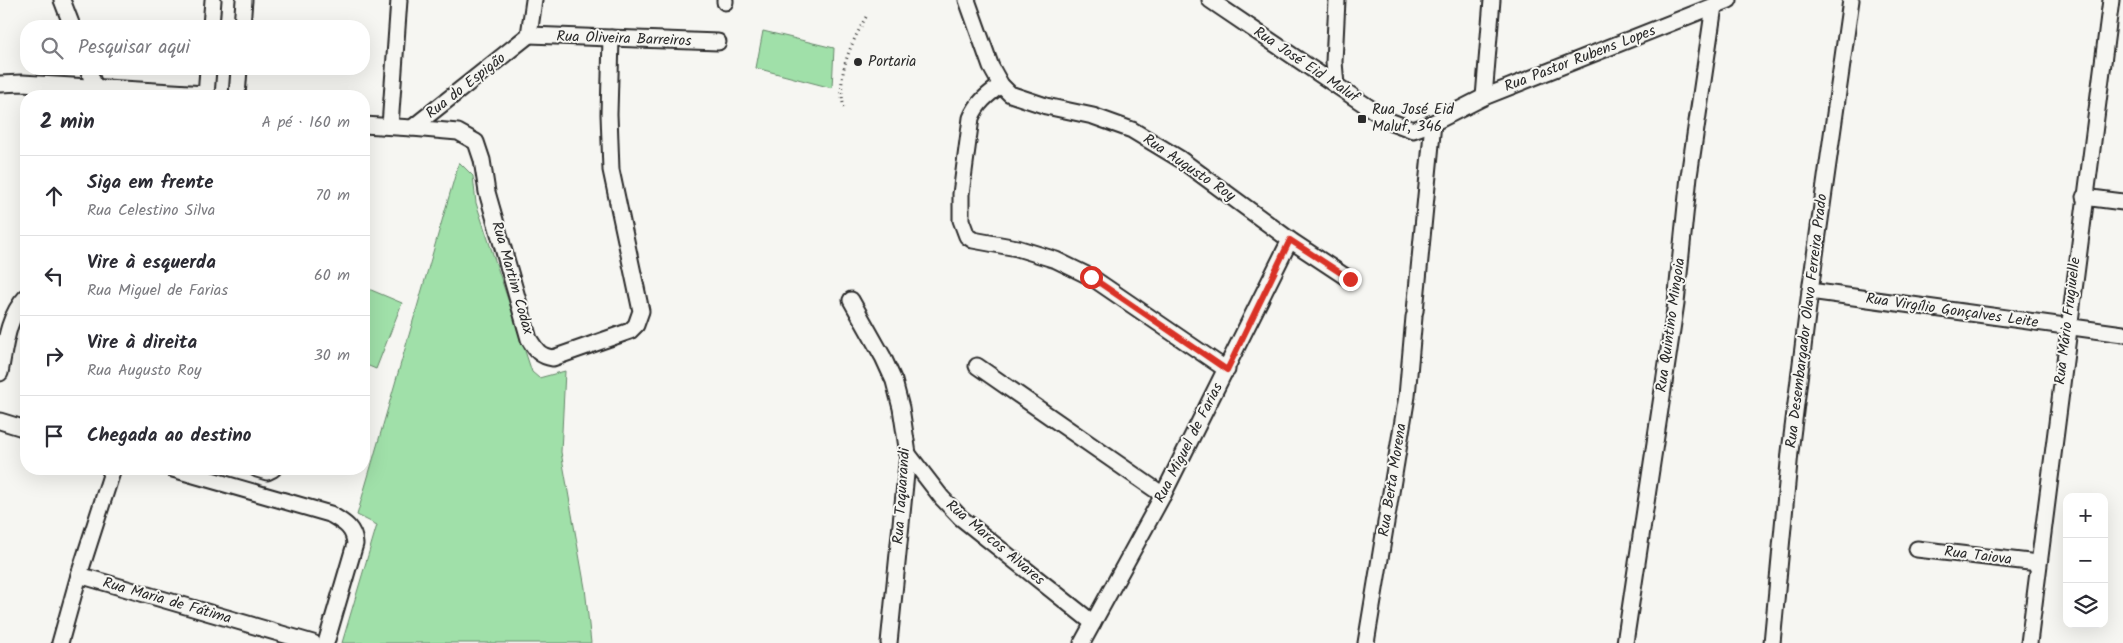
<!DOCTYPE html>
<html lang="pt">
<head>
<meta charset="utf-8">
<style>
	body { margin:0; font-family:Kalam,sans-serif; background:#f7f7f7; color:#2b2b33 }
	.controls { position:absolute; right:15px; bottom:15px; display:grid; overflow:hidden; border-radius:10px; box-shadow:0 5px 20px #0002 }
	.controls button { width:45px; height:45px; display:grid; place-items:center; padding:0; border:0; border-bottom:1px solid #e1e1e2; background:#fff; color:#2b2b33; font:25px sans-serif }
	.stop { position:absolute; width:15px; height:15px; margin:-11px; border:4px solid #d93025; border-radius:50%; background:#fff }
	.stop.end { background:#d93025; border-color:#fff; box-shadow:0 1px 5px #0008 }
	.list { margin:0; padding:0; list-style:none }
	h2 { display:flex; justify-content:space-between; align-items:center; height:65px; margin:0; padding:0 20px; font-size:21px }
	h2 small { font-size:16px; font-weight:400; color:#7c7c81 }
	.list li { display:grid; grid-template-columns:32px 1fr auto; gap:15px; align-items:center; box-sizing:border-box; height:80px; padding:0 20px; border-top:1px solid #e1e1e2 }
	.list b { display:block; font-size:19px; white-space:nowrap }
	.list p { margin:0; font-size:16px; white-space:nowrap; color:#7c7c81 }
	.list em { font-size:16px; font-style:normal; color:#7c7c81 }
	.icon { flex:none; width:28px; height:28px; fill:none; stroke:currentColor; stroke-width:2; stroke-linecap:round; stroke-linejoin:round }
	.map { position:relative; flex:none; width:2123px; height:643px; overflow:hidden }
	.search { position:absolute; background:#fff; box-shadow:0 5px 20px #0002; left:20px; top:20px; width:350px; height:55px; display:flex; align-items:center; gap:12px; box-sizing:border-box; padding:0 18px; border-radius:20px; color:#7c7c81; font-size:19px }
	.panel { position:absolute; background:#fff; box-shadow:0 5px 20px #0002; left:20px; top:90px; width:350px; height:385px; border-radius:20px }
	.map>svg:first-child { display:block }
	.green { fill:#a0e0a9; stroke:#66866a }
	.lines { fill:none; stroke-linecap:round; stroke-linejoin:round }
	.minor-casing { stroke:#2b2b2b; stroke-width:19 }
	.path { stroke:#2b2b2b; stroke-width:3; stroke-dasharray:1 4; stroke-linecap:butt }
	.minor { stroke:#f6f6f2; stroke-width:15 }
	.route { stroke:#d93025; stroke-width:6 }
	.poi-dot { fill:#2b2b2b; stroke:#f6f6f2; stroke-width:2 }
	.labels { text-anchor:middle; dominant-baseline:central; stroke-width:4; stroke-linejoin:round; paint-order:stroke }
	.street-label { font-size:15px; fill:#2b2b2b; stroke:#f6f6f2 }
	.poi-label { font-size:15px; fill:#2b2b2b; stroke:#f6f6f2; text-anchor:start }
</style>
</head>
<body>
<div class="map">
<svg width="2123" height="643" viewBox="0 0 2123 643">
	<rect width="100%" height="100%" fill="#f6f6f2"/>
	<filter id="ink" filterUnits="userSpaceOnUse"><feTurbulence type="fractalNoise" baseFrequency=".02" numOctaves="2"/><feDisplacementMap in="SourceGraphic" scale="10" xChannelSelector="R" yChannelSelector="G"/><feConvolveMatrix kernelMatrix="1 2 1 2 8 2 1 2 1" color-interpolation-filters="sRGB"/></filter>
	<g filter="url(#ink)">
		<g class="green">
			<polygon points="763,31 834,48 832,88 756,68"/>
			<polygon points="47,90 172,96 50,96"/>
			<polygon points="459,162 473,176 476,203 532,372 539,378 565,371 561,452 585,588 591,643 342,643 377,525 357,515"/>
			<polygon points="364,287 402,303 376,369 364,364"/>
		</g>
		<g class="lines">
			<defs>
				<g id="minor">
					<polyline points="62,0 72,26"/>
					<polyline points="967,0 991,67 1001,85 1010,94 1046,106 1093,116 1132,130 1180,159 1290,240 1349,279"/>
					<polyline points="1210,0 1389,121 1413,130 1433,123 1484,97 1729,0"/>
					<polyline points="725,2 725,0"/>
					<polyline points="211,26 213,0"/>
					<polyline points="242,26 244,0"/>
					<polyline points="529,35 718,42"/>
					<polyline points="88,69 95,87"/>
					<polyline points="0,84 22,83 206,94"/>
					<path d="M1001,85C987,95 977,103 971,118L961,194V220L967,236L973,240L1017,248L1056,260L1091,277L1227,370"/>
					<polyline points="1336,85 1334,62 1337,0"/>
					<polyline points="206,96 208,69"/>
					<polyline points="237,96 239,69"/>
					<polyline points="1484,97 1492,0"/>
					<polyline points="364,125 412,128 529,35 534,0"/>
					<polyline points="390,126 399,0"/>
					<path d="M412,128L458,132L476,142L482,160L487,192L529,339C536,350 539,356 553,358L630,331L636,325L641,311L611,170L609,114L611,38"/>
					<polyline points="2084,197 2123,202"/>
					<polyline points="1810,291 2123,334"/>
					<polyline points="851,300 883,357 894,381 901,408 908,454 889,643"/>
					<polyline points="1415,311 1433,123"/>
					<polyline points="977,366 1163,495"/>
					<path d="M0,373C5,347 7,317 26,297"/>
					<polyline points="0,421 26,429"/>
					<polyline points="908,454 942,498 961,518 1093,623"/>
					<path d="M173,469L330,514C343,522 354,527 355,544L326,643"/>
					<polyline points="257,469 267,472 273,469"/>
					<polyline points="1917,549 2038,563"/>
					<polyline points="79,575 313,643"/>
					<polyline points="60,643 79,575 113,469"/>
					<polyline points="1082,643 1163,495 1290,240"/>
					<polyline points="1366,643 1407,396 1414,317"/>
					<polyline points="1625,643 1676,303 1689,176 1714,6"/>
					<polyline points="1772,643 1790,452 1810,291 1851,0"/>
					<polyline points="2029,643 2111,0"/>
				</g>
			</defs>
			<use href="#minor" class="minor-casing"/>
			<path class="path" d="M844,108C836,74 850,46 866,17"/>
			<use href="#minor" class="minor"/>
		</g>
	</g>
	<g class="lines" filter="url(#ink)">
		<polyline class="route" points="1091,277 1227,370 1290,240 1350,279"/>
	</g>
	<g class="poi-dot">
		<circle cx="858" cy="62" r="5"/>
		<rect x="1357" y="114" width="10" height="10" rx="2.5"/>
	</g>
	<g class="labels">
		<g class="street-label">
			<text transform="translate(624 39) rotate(2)">Rua Oliveira Barreiros</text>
			<text transform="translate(1580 59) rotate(-21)">Rua Pastor Rubens Lopes</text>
			<text transform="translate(1306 65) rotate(34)">Rua José Eid Maluf</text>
			<text transform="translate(466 86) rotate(-38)">Rua do Espigão</text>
			<text transform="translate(1189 168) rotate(34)">Rua Augusto Roy</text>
			<text transform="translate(512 278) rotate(74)">Rua Martim Codax</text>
			<text transform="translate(1952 311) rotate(8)">Rua Virgílio Gonçalves Leite</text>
			<text transform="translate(1807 321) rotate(-83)">Rua Desembargador Olavo Ferreira Prado</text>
			<text transform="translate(2068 321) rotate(-83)">Rua Mário Frugiuelle</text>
			<text transform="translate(1671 325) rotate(-82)">Rua Quintino Mingoia</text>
			<text transform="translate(1189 443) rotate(-63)">Rua Miguel de Farias</text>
			<text transform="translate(1393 480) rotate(-81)">Rua Berta Morena</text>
			<text transform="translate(902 496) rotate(-86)">Rua Taquarandi</text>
			<text transform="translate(995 543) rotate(40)">Rua Marcos Alvares</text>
			<text transform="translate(1978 556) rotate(7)">Rua Taiova</text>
			<text transform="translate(167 601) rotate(16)">Rua Maria de Fátima</text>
		</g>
		<g class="poi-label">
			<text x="868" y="62">Portaria</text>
			<text x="1372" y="110">Rua José Eid<tspan x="1372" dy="17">Maluf, 346</tspan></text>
		</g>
	</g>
</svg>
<div class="controls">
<button>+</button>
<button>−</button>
<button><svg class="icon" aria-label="layers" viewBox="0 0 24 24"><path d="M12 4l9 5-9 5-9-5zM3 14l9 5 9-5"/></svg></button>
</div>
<div class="stop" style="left:1091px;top:277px"></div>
<div class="stop end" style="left:1350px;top:279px"></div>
<div class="search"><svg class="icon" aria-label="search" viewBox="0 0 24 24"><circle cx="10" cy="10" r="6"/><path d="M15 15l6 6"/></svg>Pesquisar aqui</div>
<section class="panel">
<h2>2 min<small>A pé · 160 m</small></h2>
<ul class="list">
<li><svg class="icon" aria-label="ahead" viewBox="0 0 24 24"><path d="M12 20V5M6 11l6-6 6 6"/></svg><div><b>Siga em frente</b><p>Rua Celestino Silva</p></div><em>70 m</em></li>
<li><svg class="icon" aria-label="left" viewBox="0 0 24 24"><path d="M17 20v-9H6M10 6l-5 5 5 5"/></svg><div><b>Vire à esquerda</b><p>Rua Miguel de Farias</p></div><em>60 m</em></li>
<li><svg class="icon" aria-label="right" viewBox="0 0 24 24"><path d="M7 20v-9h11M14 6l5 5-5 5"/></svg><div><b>Vire à direita</b><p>Rua Augusto Roy</p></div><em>30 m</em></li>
<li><svg class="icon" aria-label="arrive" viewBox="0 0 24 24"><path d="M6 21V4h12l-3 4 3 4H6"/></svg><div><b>Chegada ao destino</b></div></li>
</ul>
</section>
</div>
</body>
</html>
